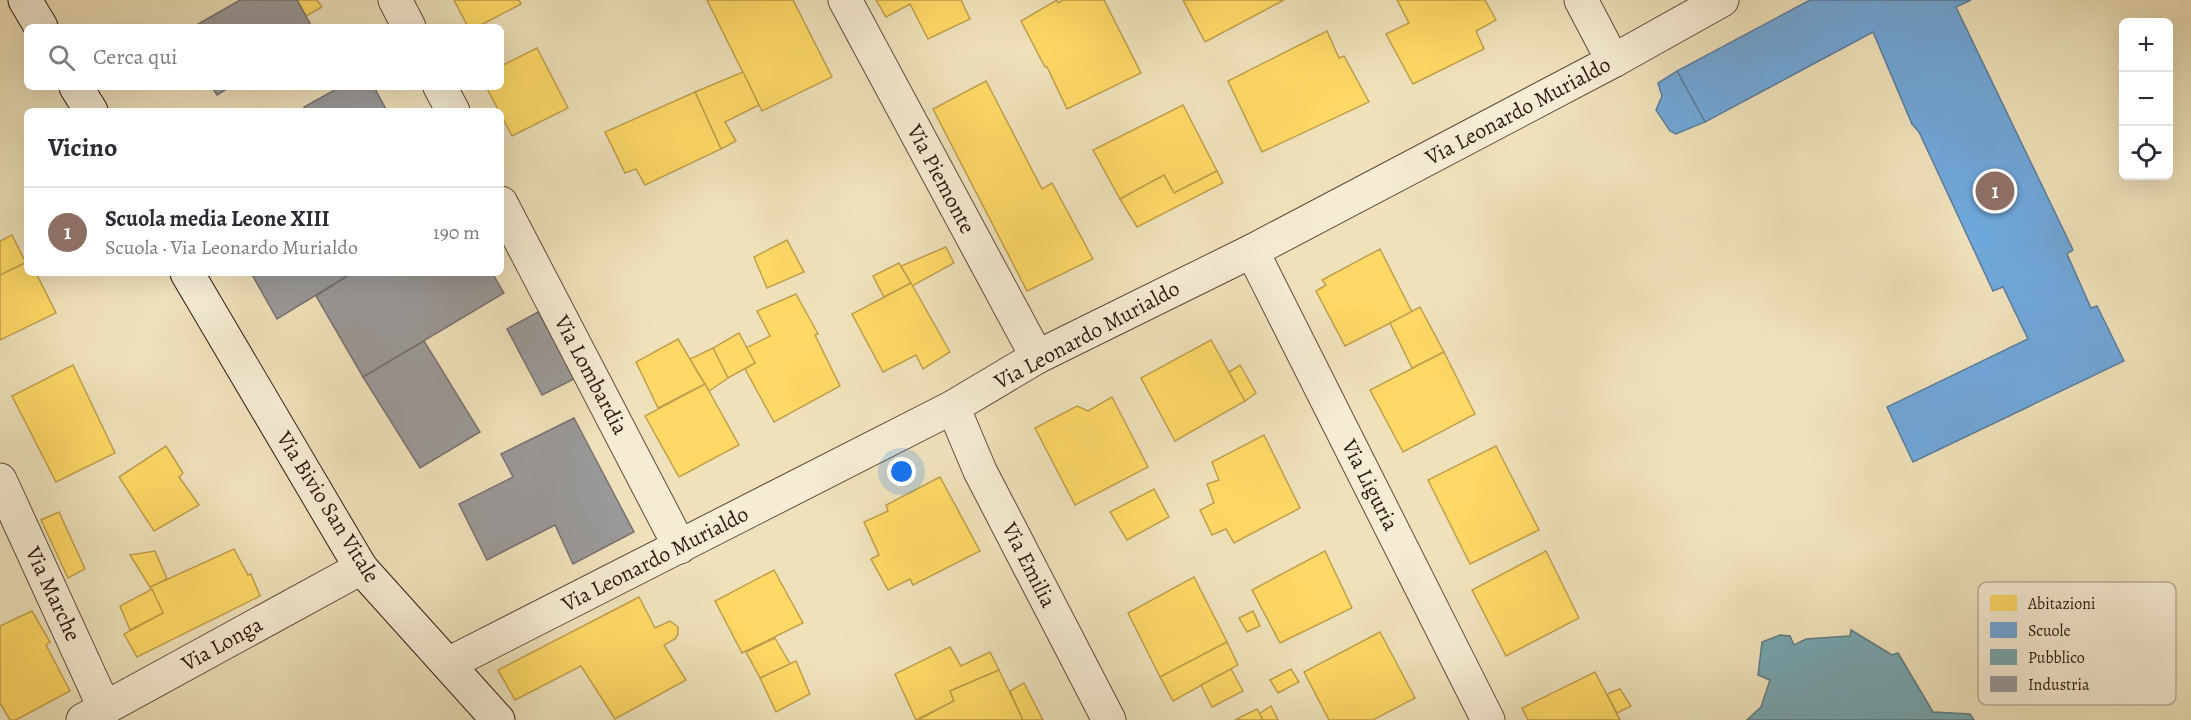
<!DOCTYPE html>
<html lang="it">
<head>
<meta charset="utf-8">
<style>
	body { margin:0; font-family:Alegreya,serif; background:#f7f7f7; color:#2b2b33 }
	.controls { position:absolute; right:18px; top:18px; display:grid; overflow:hidden; border-radius:9px; box-shadow:0 6px 24px #0002 }
	.controls button { width:54px; height:54px; display:grid; place-items:center; padding:0; border:0; border-bottom:2px solid #e1e1e2; background:#fff; color:#2b2b33; font:30px sans-serif }
	.you { position:absolute; left:902px; top:472px; width:21px; height:21px; margin:-15px; border:4px solid #fff; border-radius:50%; background:#1a73e8; box-shadow:0 0 0 9px #1a73e833 }
	.badge { display:grid; place-items:center; width:39px; height:39px; border-radius:50%; background:#8f2418; color:#fff; font-size:20px; font-weight:700 }
	.pin { position:absolute; translate:-50% -50%; border:3px solid #fff; box-shadow:0 2px 6px #0006 }
	.list { margin:0; padding:0; list-style:none }
	h2 { display:flex; justify-content:space-between; align-items:center; height:78px; margin:0; padding:0 24px; font-size:26px }
	h2 small { font-size:20px; font-weight:400; color:#7c7c81 }
	.list li { display:grid; grid-template-columns:39px 1fr auto; gap:18px; align-items:center; box-sizing:border-box; height:90px; padding:0 24px; border-top:2px solid #e1e1e2 }
	.list b { display:block; font-size:22px; white-space:nowrap }
	.list p { margin:0; font-size:20px; white-space:nowrap; color:#7c7c81 }
	.list em { font-size:20px; font-style:normal; color:#7c7c81 }
	.icon { flex:none; width:33px; height:33px; fill:none; stroke:currentColor; stroke-width:2; stroke-linecap:round; stroke-linejoin:round }
	.map { position:relative; flex:none; width:2191px; height:720px; overflow:hidden }
	.search { position:absolute; background:#fff; box-shadow:0 6px 24px #0002; left:24px; top:24px; width:480px; height:66px; display:flex; align-items:center; gap:15px; box-sizing:border-box; padding:0 21px; border-radius:9px; color:#7c7c81; font-size:22px }
	.panel { position:absolute; background:#fff; box-shadow:0 6px 24px #0002; left:24px; top:108px; width:480px; height:168px; border-radius:9px }
	.map>svg:first-child { display:block }
	.homes { fill:#ffd966; stroke:#c19f4c; stroke-width:1.5 }
	.schools { fill:#6fa8dc; stroke:#5c7d9e; stroke-width:1.5 }
	.public { fill:#76a5af; stroke:#617b7f; stroke-width:1.5 }
	.industry { fill:#999; stroke:#7a7270; stroke-width:1.5 }
	.lines { fill:none; stroke-linecap:round; stroke-linejoin:round }
	.minor-casing { stroke:#604a3a; stroke-width:35 }
	.secondary-casing { stroke:#31180f; stroke-width:35 }
	.minor { stroke:#f5ecd3; stroke-width:33 }
	.secondary { stroke:#f5ecd3; stroke-width:33 }
	.labels { text-anchor:middle; dominant-baseline:central; stroke-width:6; stroke-linejoin:round; paint-order:stroke }
	.street-label { font-size:22px; fill:#31180f; stroke:#f5ecd3 }
	.key { fill:#f5ecd3; stroke:#baac98; stroke-width:1.5 }
	.key-label { font-size:16px; fill:#31180f }
</style>
</head>
<body>
<div class="map">
<svg width="2191" height="720" viewBox="0 0 2191 720">
	<rect width="100%" height="100%" fill="#efe2bb"/>
	<filter id="stains"><feTurbulence type="fractalNoise" baseFrequency=".00333" numOctaves="4"/><feColorMatrix values="0 0 0 0 .2 0 0 0 0 .09 0 0 0 0 .02 0 0 0 .5 -.17"/></filter>
	<radialGradient id="worn" r=".72"><stop offset=".6" stop-color="#630" stop-opacity="0"/><stop offset="1" stop-color="#630" stop-opacity=".3"/></radialGradient>
	<g class="homes">
		<polygon points="297,0 317,0 322,7 306,16"/>
		<polygon points="454,0 519,0 521,4 477,27 468,27"/>
		<polygon points="707,0 793,0 832,77 762,111"/>
		<polygon points="876,0 961,0 970,19 928,39 910,4 886,17"/>
		<polygon points="1057,0 1058,3 1063,0 1104,0 1141,73 1067,109 1047,67 1045,67 1021,21"/>
		<polygon points="1183,0 1284,0 1205,42"/>
		<polygon points="1397,0 1485,0 1496,20 1476,31 1484,49 1413,84 1386,34 1409,23"/>
		<polygon points="1327,31 1339,58 1344,56 1369,102 1262,152 1228,81"/>
		<polygon points="537,48 568,108 512,136 501,115 501,111 499,111 486,87 501,87 501,66"/>
		<polygon points="743,72 759,105 725,122 736,141 721,149 695,92"/>
		<polygon points="986,81 1042,189 1052,183 1093,259 1027,291 933,109"/>
		<polygon points="695,92 721,149 645,185 636,169 625,173 605,132"/>
		<polygon points="1183,105 1217,171 1174,193 1164,175 1120,199 1093,150"/>
		<polygon points="1217,171 1223,183 1137,227 1120,199 1164,175 1174,193"/>
		<polygon points="12,235 26,263 0,275 0,241"/>
		<polygon points="787,240 804,272 767,288 754,257"/>
		<polygon points="946,247 954,263 912,286 901,266"/>
		<polygon points="1380,249 1412,312 1345,346 1316,291 1326,285 1322,280"/>
		<polygon points="27,262 27,273 36,273 56,313 0,340 0,275"/>
		<polygon points="899,263 911,283 884,297 873,276"/>
		<polygon points="911,283 950,352 923,369 916,355 883,372 852,314"/>
		<polygon points="796,294 818,334 815,335 840,386 774,422 745,369 755,363 746,348 770,336 757,311"/>
		<polygon points="1420,307 1444,352 1412,368 1390,323"/>
		<polygon points="739,333 755,363 728,378 713,348"/>
		<polygon points="678,339 705,384 658,408 636,362"/>
		<polygon points="1211,340 1245,401 1175,441 1141,378"/>
		<polygon points="713,348 728,378 709,391 690,359"/>
		<polygon points="1444,352 1475,414 1403,452 1370,390"/>
		<polygon points="73,365 115,453 56,482 12,396"/>
		<polygon points="1240,365 1256,393 1245,401 1229,372"/>
		<polygon points="705,384 739,445 679,477 645,416"/>
		<polygon points="1112,397 1148,467 1075,505 1035,428 1077,406 1088,411"/>
		<polygon points="1264,435 1300,508 1234,543 1226,529 1212,535 1200,510 1214,503 1207,484 1219,480 1212,462"/>
		<polygon points="166,446 183,473 179,477 199,505 154,531 119,477"/>
		<polygon points="1496,446 1539,530 1470,564 1428,480"/>
		<polygon points="940,477 980,551 913,585 910,579 888,590 871,559 879,555 864,522 888,511 886,505"/>
		<polygon points="1154,489 1169,517 1127,540 1110,512"/>
		<polygon points="59,512 85,569 68,578 41,520"/>
		<polygon points="234,549 248,575 251,574 260,596 137,657 124,634 163,613 150,587"/>
		<polygon points="155,551 167,579 150,587 130,555"/>
		<polygon points="1325,551 1352,608 1280,643 1252,590"/>
		<polygon points="1546,551 1579,618 1506,656 1472,590"/>
		<polygon points="774,570 803,623 742,653 715,601"/>
		<polygon points="1194,577 1227,642 1160,677 1128,613"/>
		<polygon points="152,589 163,613 130,630 120,606"/>
		<polygon points="639,597 655,628 670,621 678,627 678,634 675,639 664,645 686,680 615,719 581,666 515,700 498,670"/>
		<polygon points="32,611 50,642 46,645 70,691 16,720 10,720 0,703 0,626"/>
		<polygon points="1253,611 1260,626 1247,632 1239,618"/>
		<polygon points="1380,632 1415,698 1373,720 1329,720 1304,672"/>
		<polygon points="775,638 790,664 760,678 746,652"/>
		<polygon points="1227,642 1238,665 1173,701 1160,677"/>
		<polygon points="950,647 961,666 990,652 999,670 950,691 954,701 916,720 895,674"/>
		<polygon points="796,661 810,694 776,712 760,678"/>
		<polygon points="1231,669 1243,691 1212,707 1201,685"/>
		<polygon points="1291,669 1299,682 1278,693 1270,680"/>
		<polygon points="999,670 1023,720 918,720 954,701 950,691"/>
		<polygon points="1595,672 1620,720 1528,720 1522,708"/>
		<polygon points="1024,683 1043,720 1023,720 1010,691"/>
		<polygon points="1620,689 1631,706 1617,713 1607,694"/>
		<polygon points="1271,706 1278,720 1263,720 1259,714"/>
		<polygon points="1257,709 1263,720 1235,720"/>
	</g>
	<g class="schools">
		<polygon points="1810,0 1971,0 1956,7 2073,250 2067,254 2091,308 2097,306 2124,361 1913,462 1887,407 2028,339 2003,287 1993,291 1919,132 1912,124 1873,32 1705,122 1677,71"/>
		<polygon points="1677,71 1705,122 1676,134 1670,131 1656,110 1662,96 1658,83"/>
	</g>
	<polygon class="public" points="1851,630 1892,655 1898,653 1933,712 1970,714 1974,720 1747,720 1761,707 1770,680 1758,675 1762,642 1780,635 1790,636 1794,645 1806,639 1850,636"/>
	<g class="industry">
		<polygon points="240,0 297,0 312,27 193,27"/>
		<polygon points="212,87 230,87 217,95"/>
		<polygon points="340,87 374,87 387,111 306,111 304,107"/>
		<polygon points="251,273 352,273 277,319"/>
		<polygon points="352,273 492,273 504,293 363,377 316,296"/>
		<polygon points="538,312 576,378 542,395 507,329"/>
		<polygon points="424,341 480,432 420,468 363,377"/>
		<polygon points="574,418 634,532 573,564 555,525 487,560 459,504 513,477 501,454"/>
	</g>
	<g class="lines">
		<defs>
			<g id="minor">
				<polyline points="395,0 409,27"/>
				<polyline points="845,0 1037,357"/>
				<polyline points="1581,0 1613,61"/>
				<polyline points="440,87 453,111"/>
				<polyline points="501,203 680,547"/>
				<polyline points="1252,251 1488,720"/>
				<polyline points="953,407 980,471 1109,720"/>
				<polyline points="0,480 105,709"/>
				<polyline points="448,664 953,407 1037,357 1252,251 1613,61 1722,0"/>
				<polyline points="83,720 361,568"/>
			</g>
			<g id="secondary">
				<polyline points="25,0 41,27"/>
				<polyline points="76,87 91,111"/>
				<polyline points="187,273 361,568 498,720"/>
			</g>
		</defs>
		<use href="#minor" class="minor-casing"/>
		<use href="#secondary" class="secondary-casing"/>
		<use href="#minor" class="minor"/>
		<use href="#secondary" class="secondary"/>
	</g>
	<g class="labels">
		<g class="street-label">
			<text transform="translate(1518 111) rotate(-28)">Via Leonardo Murialdo</text>
			<text transform="translate(941 179) rotate(62)">Via Piemonte</text>
			<text transform="translate(1087 335) rotate(-28)">Via Leonardo Murialdo</text>
			<text transform="translate(591 375) rotate(62)">Via Lombardia</text>
			<text transform="translate(1370 485) rotate(63)">Via Liguria</text>
			<text transform="translate(328 507) rotate(58)">Via Bivio San Vitale</text>
			<text transform="translate(655 559) rotate(-27)">Via Leonardo Murialdo</text>
			<text transform="translate(1029 565) rotate(63)">Via Emilia</text>
			<text transform="translate(53 594) rotate(65)">Via Marche</text>
			<text transform="translate(222 644) rotate(-29)">Via Longa</text>
		</g>
	</g>
	<rect x="1978" y="582" width="198" height="123" rx="9" class="key"/>
	<rect x="1990" y="595" width="27" height="16" fill="#ffd966"/>
	<rect x="1990" y="622" width="27" height="16" fill="#6fa8dc"/>
	<rect x="1990" y="649" width="27" height="16" fill="#76a5af"/>
	<rect x="1990" y="676" width="27" height="16" fill="#999"/>
	<g class="key-label">
		<text x="2028" y="609">Abitazioni</text>
		<text x="2028" y="636">Scuole</text>
		<text x="2028" y="663">Pubblico</text>
		<text x="2028" y="690">Industria</text>
	</g>
	<rect width="100%" height="100%" filter="url(#stains)"/>
	<rect width="100%" height="100%" fill="url(#worn)"/>
</svg>
<div class="controls">
<button>+</button>
<button>−</button>
<button><svg class="icon" aria-label="locate" viewBox="0 0 24 24"><circle cx="12" cy="12" r="6"/><path d="M12 2v4M12 18v4M2 12h4M18 12h4"/></svg></button>
</div>
<div class="you"></div>
<div class="pin badge" style="left:1995px;top:191px;background:#8d6e63">1</div>
<div class="search"><svg class="icon" aria-label="search" viewBox="0 0 24 24"><circle cx="10" cy="10" r="6"/><path d="M15 15l6 6"/></svg>Cerca qui</div>
<section class="panel">
<h2>Vicino<small></small></h2>
<ul class="list">
<li><span class="badge" style="background:#8d6e63">1</span><div><b>Scuola media Leone XIII</b><p>Scuola · Via Leonardo Murialdo</p></div><em>190 m</em></li>
</ul>
</section>
</div>
</body>
</html>
